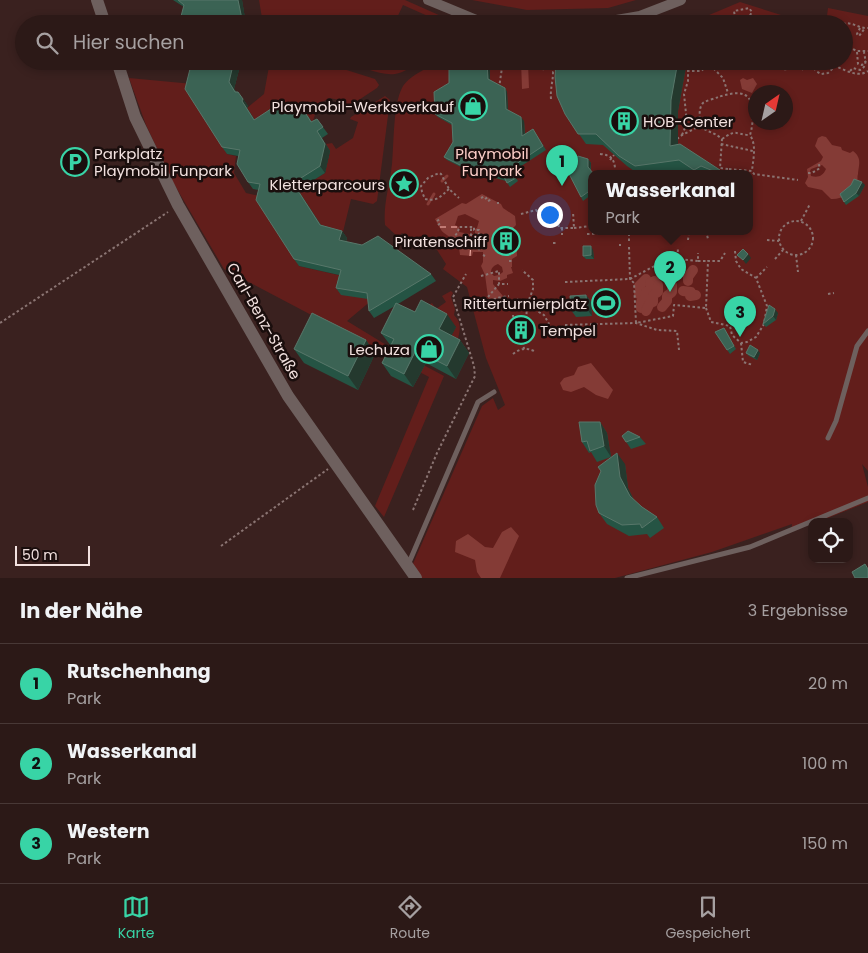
<!DOCTYPE html>
<html lang="de">
<head>
<meta charset="utf-8">
<style>
	body { margin:0; font-family:Poppins,sans-serif; background:#342220; color:#f1f3f6 }
	.controls { position:absolute; right:15px; bottom:15px; display:grid; overflow:hidden; border-radius:10px; box-shadow:0 2px 8px #0003 }
	.controls button { width:45px; height:45px; display:grid; place-items:center; padding:0; border:0; border-bottom:1px solid #483836; background:#2c1917; color:#f1f3f6; font:25px sans-serif }
	.compass { position:absolute; left:748px; top:85px; width:45px; height:45px; border-radius:50%; background:#2c1917; box-shadow:0 2px 8px #0003; rotate:34deg }
	.scale { position:absolute; left:15px; bottom:12px; width:75px; box-sizing:border-box; padding-left:5px; border:2px solid #f2e1df; border-top:0; font-size:14px; line-height:18px; white-space:nowrap; color:#f2e1df; -webkit-text-stroke:4px #1a0e0d; paint-order:stroke }
	.you { position:absolute; left:549px; top:214px; width:18px; height:18px; margin:-12px; border:4px solid #fff; border-radius:50%; background:#1a73e8; box-shadow:0 0 0 8px #1a73e833 }
	.badge { display:grid; place-items:center; width:32px; height:32px; border-radius:50%; background:#38d4a6; color:#111; font-size:16px; font-weight:700 }
	.pin { position:absolute; translate:-50% -41px; filter:drop-shadow(0 1px 2px #0008) }
	.pin::after { content:''; position:absolute; top:26px; width:18px; height:15px; background:inherit; clip-path:polygon(0 0,100% 0,50% 100%) }
	.popup { position:absolute; left:588px; top:170px; width:165px; height:65px; box-sizing:border-box; display:grid; place-content:center; border-radius:10px; background:#2c1917; filter:drop-shadow(0 1px 4px #0005); font-size:16px; white-space:nowrap; color:#a6a0a1 }
	.popup b { font-size:19px; color:#f1f3f6 }
	.popup::after { content:''; position:absolute; left:50%; top:100%; margin-left:-10px; border:10px solid transparent; border-top-color:#2c1917 }
	.list { margin:0; padding:0; list-style:none }
	h2 { display:flex; justify-content:space-between; align-items:center; height:65px; margin:0; padding:0 20px; font-size:21px }
	h2 small { font-size:16px; font-weight:400; color:#a6a0a1 }
	.list li { display:grid; grid-template-columns:32px 1fr auto; gap:15px; align-items:center; box-sizing:border-box; height:80px; padding:0 20px; border-top:1px solid #483836 }
	.list b { display:block; font-size:19px; white-space:nowrap }
	.list p { margin:0; font-size:16px; white-space:nowrap; color:#a6a0a1 }
	.list em { font-size:16px; font-style:normal; color:#a6a0a1 }
	.icon { flex:none; width:28px; height:28px; fill:none; stroke:currentColor; stroke-width:2; stroke-linecap:round; stroke-linejoin:round }
	.map { position:relative; flex:none; width:868px; height:578px; overflow:hidden }
	.search { position:absolute; background:#2c1917; box-shadow:0 2px 8px #0003; left:15px; right:15px; top:15px; height:55px; display:flex; align-items:center; gap:12px; box-sizing:border-box; padding:0 18px; border-radius:28px; color:#a6a0a1; font-size:19px }
	.sheet { height:305px; background:#2c1917 }
	nav { display:flex; justify-content:space-around; align-items:center; box-sizing:border-box; height:70px; border-top:1px solid #483836; background:#2c1917; font-size:14px; color:#a6a0a1 }
	nav a { display:grid; justify-items:center; gap:2px }
	nav .on { color:#38d4a6 }
	.map>svg:first-child { display:block }
	.green { fill:#621e1b; fill-rule:evenodd }
	.water { fill:#843b36; fill-rule:evenodd }
	.lines { fill:none; stroke-linecap:round; stroke-linejoin:round }
	.stream { stroke:#843b36; stroke-width:3 }
	.canal { stroke:#843b36; stroke-width:10 }
	.ferry { stroke:#febbb3; stroke-width:1; stroke-dasharray:6 5; stroke-linecap:butt }
	.path { stroke:#8b7573; stroke-width:2; stroke-dasharray:2.5 2.5; stroke-linecap:butt }
	.service { stroke:#6e605e; stroke-width:5 }
	.minor { stroke:#6e605e; stroke-width:10 }
	.tertiary { stroke:#6e605e; stroke-width:12 }
	.wall { fill:#255444 }
	.shaded-wall { fill:#24392e }
	.building { fill:#3b6354; stroke:#58776a }
	.labels { text-anchor:middle; dominant-baseline:central; stroke-width:5; stroke-linejoin:round; paint-order:stroke }
	.poi-label { font-size:15px; fill:#f2e1df; stroke:#1a0e0d; text-anchor:end }
	.park-label { font-size:15px; fill:#fdcfc9; stroke:#1a0e0d }
	.street-label { font-size:15px; fill:#f2e1df; stroke:#1a0e0d }
</style>
</head>
<body>
<div class="map">
<svg width="868" height="578" viewBox="0 0 868 578">
	<rect width="100%" height="100%" fill="#3a211f"/>
	<g class="green">
		<polygon points="259,0 405,0 459,24 439,24 439,21 403,5 394,24 263,24"/>
		<polygon points="472,0 636,0 608,8 527,10"/>
		<polygon points="740,2 781,15 780,24 658,24 702,18"/>
		<path d="M828,8L868,16V471L862,464L868,487V502L818,522H812L791,532L792,524L712,552L615,578H421L412,566L482,406L493,398L498,410L505,405L486,358L467,287L443,269L446,264L430,239L424,248L402,233L398,237L385,225C383,204 390,184 392,164C394,144 393,105 402,88C408,76 427,69 438,61H844V24H826ZM756,92H786V122H756ZM591,173H749V231H591Z"/>
		<polygon points="270,61 318,61 375,79 379,85 377,88 345,109 344,109 345,101 329,98 311,109 315,115 312,123 259,127 247,108 264,94"/>
		<path d="M346,61H420C412,66 404,73 395,74C380,76 360,66 346,61Z"/>
		<polygon points="129,78 193,84 227,154 236,156 234,173 246,193 264,197 299,266 338,275 338,272 372,300 347,321 388,346 444,376 384,517 375,506 429,377 224,269 174,184 146,125"/>
		<polygon points="385,96 390,100 377,201 373,204 351,199 342,236 325,232 298,190 325,173 330,151 326,144 332,143 336,149 353,138 358,122 350,119 351,117"/>
		<path d="M451,291L453,293L451,297L455,309L454,315C462,323 460,330 458,339L464,345L467,352L448,342L456,327L428,306L432,303L436,309L446,302L442,296Z"/>
	</g>
	<g class="water">
		<polygon points="521,61 563,61 528,63 529,88 522,89"/>
		<polygon points="743,78 747,80 753,78 757,84 752,93 742,89 740,80"/>
		<path d="M822,136L826,137L832,145L841,147L842,150L850,153L853,151C862,158 859,164 858,174C857,176 858,179 857,182C854,192 841,200 831,199L822,190L808,187L805,183L808,177L807,169L821,161L823,157L815,146L818,138ZM822,165L826,169C823,176 818,178 811,176L810,171L811,169Z"/>
		<path d="M482,194L501,204L503,208L515,216L516,225L513,228L516,230L517,256L512,259V267H511L513,273L507,275V278L500,281L493,280V284L507,301L505,308L497,309L488,297L485,275L481,266L483,262V252H473L472,256L460,255C459,242 454,240 444,233C440,230 438,224 435,219L462,203L466,204ZM465,214L479,221L477,228L475,229V234H472V241H469L470,234L459,232V227L455,225L458,216ZM498,264L502,267L503,272L499,275L494,276L491,273C491,268 493,266 498,264Z"/>
		<polygon points="591,363 613,390 608,399 596,395 584,387 571,392 563,390 560,383 564,378 574,375 578,367"/>
		<polygon points="511,527 519,536 500,578 481,578 477,572 475,560 455,552 456,541 468,534 485,547 493,548 502,532"/>
	</g>
	<g class="lines">
		<g class="stream">
			<polyline points="442,181 447,176"/>
			<polyline points="428,204 434,194"/>
		</g>
		<g class="canal">
			<polyline points="688,281 688,277 693,270"/>
			<polyline points="683,291 691,292 690,296 696,295"/>
			<polyline points="639,294 641,291 639,286 646,279"/>
			<polyline points="662,307 667,301 667,296 672,292 672,285"/>
			<polyline points="641,308 641,302 646,298 646,292 651,290 650,283 655,281"/>
			<polyline points="646,311 650,303 653,302 653,295 658,292 658,285"/>
		</g>
		<g class="ferry">
			<polyline points="440,227 459,227"/>
			<polyline points="470,256 471,241"/>
		</g>
		<g class="path">
			<path d="M839,21L843,24C852,21 859,29 868,28"/>
			<polyline points="709,24 712,17 716,16 720,18 721,24"/>
			<path d="M719,24C729,16 746,16 757,24"/>
			<polyline points="736,24 734,11 749,8 752,12 745,24"/>
			<polyline points="761,24 764,22 765,24"/>
			<polyline points="860,28 857,34 859,36 865,28"/>
			<polyline points="844,45 857,51 868,51"/>
			<polyline points="857,52 858,64 862,65 866,61"/>
			<polyline points="542,61 543,71"/>
			<polyline points="730,61 733,67 752,66 750,61"/>
			<path d="M746,61C758,70 758,64 770,62L777,67L781,66L782,70L793,68L801,61L811,64L816,71L821,74L828,73L835,66C845,70 858,78 868,71"/>
			<polyline points="801,61 801,70 805,68 808,63"/>
			<polyline points="710,65 723,78 728,93"/>
			<polyline points="687,71 701,71 713,61"/>
			<path d="M850,71L853,68L860,70C868,66 865,59 864,52"/>
			<polyline points="499,88 503,61"/>
			<path d="M551,99C550,89 553,82 553,72H556"/>
			<polyline points="682,135 687,123 684,94 688,81 688,61"/>
			<polyline points="677,139 682,135 700,126"/>
			<path d="M722,139C737,129 734,134 749,135"/>
			<polyline points="721,144 753,151"/>
			<path d="M600,154C610,155 614,158 615,168"/>
			<polyline points="610,160 614,155"/>
			<path d="M728,169L720,168L722,139C714,132 707,132 700,126C700,120 698,108 703,103C707,100 714,99 718,97C725,95 738,91 745,95C756,100 753,126 750,135C757,146 753,159 752,171"/>
			<polyline points="728,173 728,169 752,171 754,174 798,180"/>
			<polyline points="808,173 812,173 820,168 818,162"/>
			<path d="M449,189C441,196 437,202 425,199L422,192L421,186L428,178L439,173L441,174L449,189L459,198"/>
			<polyline points="481,198 485,196"/>
			<polyline points="485,199 488,197"/>
			<polyline points="488,201 492,199"/>
			<polyline points="497,203 499,203"/>
			<polyline points="521,214 536,210 546,221 558,222 559,228 574,228 573,212"/>
			<circle cx="796" cy="238" r="17"/>
			<polyline points="437,221 440,219"/>
			<polyline points="801,221 810,204"/>
			<polyline points="438,225 442,222"/>
			<polyline points="562,228 562,235"/>
			<polyline points="574,228 591,226"/>
			<polyline points="706,231 708,239"/>
			<polyline points="587,234 629,232"/>
			<polyline points="508,235 516,230"/>
			<polyline points="509,238 516,238"/>
			<polyline points="688,240 689,231"/>
			<polyline points="767,240 779,241"/>
			<polyline points="471,241 471,227"/>
			<polyline points="629,241 629,231"/>
			<polyline points="449,243 458,232 459,227 474,227 474,230 479,230 479,252"/>
			<polyline points="553,243 558,243"/>
			<polyline points="511,245 517,245"/>
			<polyline points="619,245 621,245"/>
			<polyline points="629,247 630,279 634,283 636,323 673,316 674,305 706,308 708,261 720,261 725,253"/>
			<polyline points="483,255 485,256"/>
			<polyline points="796,255 798,272"/>
			<polyline points="775,259 783,250"/>
			<polyline points="509,261 512,261"/>
			<polyline points="698,261 708,261"/>
			<polyline points="677,267 678,247"/>
			<polyline points="481,276 499,271 499,284"/>
			<polyline points="756,278 767,267"/>
			<polyline points="565,282 630,279 662,262 678,259 698,261 698,253"/>
			<polyline points="828,294 834,293"/>
			<polyline points="488,297 499,284 508,284"/>
			<polyline points="517,299 544,315 549,324"/>
			<polyline points="490,303 496,298 509,296"/>
			<polyline points="706,308 711,322 730,326 732,335 741,343 747,342 756,337 764,324 767,306 756,278 741,269 736,261 735,251"/>
			<polyline points="513,315 514,324 526,323 527,305 533,289 533,280 522,270"/>
			<polyline points="0,323 168,212"/>
			<polyline points="520,323 521,337 519,337 519,342 523,342 524,349"/>
			<polyline points="565,325 636,323 657,330 677,331 679,350"/>
			<polyline points="741,343 743,362 753,365"/>
			<path d="M513,354C519,349 526,347 534,351"/>
			<polyline points="413,510 437,453 475,376 474,366 453,297 466,274"/>
			<polyline points="221,546 328,469"/>
		</g>
		<g class="service">
			<polyline points="828,438 836,421 857,346 868,331"/>
			<polyline points="408,565 478,402 494,392"/>
			<polyline points="627,578 750,547 868,498"/>
		</g>
		<g class="minor">
			<polyline points="428,0 479,21 498,24"/>
			<polyline points="593,24 640,16 681,0"/>
		</g>
		<g class="tertiary">
			<polyline points="97,0 105,24"/>
			<polyline points="117,61 135,117 178,205 288,396 416,578"/>
		</g>
	</g>
	<g class="wall">
		<polygon points="173,0 242,0 246,24 179,24 184,7"/>
		<polygon points="192,61 236,61 240,66 234,89 243,99 248,106 247,108 255,120 308,116 312,122 317,119 328,134 322,138 330,151 325,173 298,190 321,225 342,231 347,238 346,242 431,274 436,281 398,304 415,312 456,327 451,336 460,340 469,353 456,379 426,363 413,387 391,376 382,363 391,346 381,333 395,306 374,318 369,311 368,299 341,295 336,288 339,275 299,266 294,259 259,190 253,189 248,182 238,156 227,154 222,147"/>
		<polygon points="556,61 687,61 678,111 678,144 722,173 690,173 686,171 666,173 637,173 627,166 603,145 586,144 565,114"/>
		<polygon points="490,64 490,80 505,88 507,92 508,111 524,121 525,135 533,129 546,150 512,172 518,181 510,187 506,181 467,170 447,160 444,157 453,142 452,125 438,117 435,114"/>
		<polygon points="588,159 591,163 591,195 583,201 581,197"/>
		<polygon points="865,185 859,196 846,205 844,202"/>
		<polygon points="593,250 594,259 586,259 583,256"/>
		<polygon points="586,295 591,302 592,316 576,317 571,310"/>
		<polygon points="778,313 776,320 766,327 763,324"/>
		<polygon points="724,328 736,349 730,354 715,332"/>
		<polygon points="366,340 375,354 358,390 304,363 294,349"/>
		<polygon points="746,353 760,353 757,360 749,356"/>
		<polygon points="600,422 607,433 611,457 597,462 591,452 589,453 582,442"/>
		<polygon points="622,436 640,437 646,444 631,449"/>
		<polygon points="625,464 628,488 634,500 642,507 657,517 664,528 650,538 647,534 629,536 607,524 599,513"/>
	</g>
	<g class="shaded-wall">
		<polygon points="238,0 242,0 246,24 243,24"/>
		<polygon points="234,61 236,61 240,66 234,89 229,82"/>
		<polygon points="487,61 490,64 490,83 488,79"/>
		<polygon points="678,61 687,61 678,111 678,157 670,146 671,100"/>
		<polygon points="505,88 507,92 508,113 506,109"/>
		<polygon points="238,92 248,106 247,108 242,101"/>
		<polygon points="521,117 524,121 525,140 522,136"/>
		<polygon points="317,131 330,151 325,173 320,166"/>
		<polygon points="588,159 591,163 590,171 588,167"/>
		<polygon points="862,182 865,185 859,196 856,193"/>
		<polygon points="342,231 347,238 344,247 339,240"/>
		<polygon points="591,246 593,250 594,259 591,255"/>
		<polygon points="748,254 751,258 746,264 743,260"/>
		<polygon points="586,295 591,302 592,316 587,309"/>
		<polygon points="775,309 778,313 776,320 773,316"/>
		<polygon points="447,314 456,327 448,342 439,329"/>
		<polygon points="366,340 375,354 358,390 348,376"/>
		<polygon points="460,340 469,353 456,379 447,366"/>
		<polygon points="416,350 426,363 413,387 404,374"/>
		<polygon points="758,350 760,353 757,360 754,357"/>
		<polygon points="600,422 607,433 611,457 604,446"/>
		<polygon points="617,453 625,464 628,488 637,507 630,496 620,477"/>
	</g>
	<g class="building">
		<polygon points="178,0 238,0 243,24 179,24 184,5"/>
		<polygon points="192,61 234,61 229,82 235,92 238,92 243,99 242,101 254,120 280,103 303,109 311,122 317,119 323,127 317,131 325,144 320,166 293,183 320,225 342,231 339,240 362,245 378,236 431,274 369,311 367,293 336,288 341,270 294,259 256,200 260,184 248,182 237,164 240,150 222,147 185,89"/>
		<polygon points="450,61 487,61 488,79 505,88 506,109 521,117 522,136 533,129 543,146 510,168 516,178 507,183 504,177 464,167 444,157 453,142 452,123 435,114 434,92 449,83 449,62"/>
		<polygon points="556,61 678,61 671,100 670,146 680,144 720,170 718,173 701,166 694,170 679,160 635,166 619,156 596,134 578,134 565,114 557,96 555,77"/>
		<polygon points="578,156 588,159 588,167 593,173 591,173 591,191 588,192 581,197 567,170"/>
		<polygon points="854,179 862,182 856,193 844,202 840,194 851,185"/>
		<polygon points="583,246 591,246 591,255 583,256"/>
		<polygon points="743,249 748,254 743,260 737,255"/>
		<polygon points="586,295 587,309 571,310 570,296"/>
		<polygon points="421,300 447,314 439,329 460,340 447,366 416,350 404,374 382,363 394,339 381,333 396,303 415,312"/>
		<polygon points="769,305 775,309 773,316 763,324"/>
		<polygon points="312,313 366,340 348,376 294,349"/>
		<polygon points="724,328 734,346 727,350 715,332"/>
		<polygon points="750,345 758,350 754,357 746,353"/>
		<polygon points="579,422 600,422 604,446 590,451 587,441 582,442"/>
		<polygon points="628,431 640,437 626,442 622,436"/>
		<polygon points="617,453 620,477 630,496 642,507 657,517 642,528 640,524 622,525 599,513 596,505 595,485 601,471 598,467"/>
		<polygon points="865,564 868,569 868,578 855,578 852,572"/>
	</g>
	<defs>
		<symbol id="shop-ring" viewBox="-11 -11 22 22"><circle r="9.5" fill="#1a0e0d" stroke="#38d4a6" stroke-width="1.5"/><path d="M-5-2.5h2.3a2.7 3.5 0 0 1 5.4 0H5L5.5 6h-11ZM-1.5-2.5h3a1.5 2.3 0 0 0-3 0Z" fill="#38d4a6"/></symbol>
		<symbol id="building-ring" viewBox="-11 -11 22 22"><circle r="9.5" fill="#1a0e0d" stroke="#38d4a6" stroke-width="1.5"/><path d="M-4-6H4V6H1V3H-1V6H-4ZM-2.5-4.3h1.7v1.8h-1.7ZM.8-4.3h1.7v1.8H.8ZM-2.5-1h1.7V.8h-1.7ZM.8-1h1.7V.8H.8Z" fill="#38d4a6"/></symbol>
		<symbol id="parking-ring" viewBox="-11 -11 22 22"><circle r="9.5" fill="#1a0e0d" stroke="#38d4a6" stroke-width="1.5"/><path d="M-3.5-5.5H1a3.5 3.5 0 0 1 0 7H-1V5.5H-3.5ZM-1-3.4V-.6H.8a1.4 1.4 0 0 0 0-2.8Z" fill="#38d4a6"/></symbol>
		<symbol id="sight-ring" viewBox="-11 -11 22 22"><circle r="9.5" fill="#1a0e0d" stroke="#38d4a6" stroke-width="1.5"/><path d="M0-6L1.8-2.2L6-1.7L2.9 1.2L3.7 5.4L0 3.3L-3.7 5.4L-2.9 1.2L-6-1.7L-1.8-2.2Z" fill="#38d4a6"/></symbol>
		<symbol id="stadium-ring" viewBox="-11 -11 22 22"><circle r="9.5" fill="#1a0e0d" stroke="#38d4a6" stroke-width="1.5"/><path d="M0-5a6.5 5 0 1 0 0 10a6.5 5 0 1 0 0-10ZM-3.5-1.8h7v3.6h-7Z" fill="#38d4a6"/></symbol>
	</defs>
	<g fill-rule="evenodd">
		<use href="#shop-ring" x="457" y="90" width="32" height="32"/>
		<use href="#building-ring" x="608" y="105" width="32" height="32"/>
		<use href="#parking-ring" x="59" y="146" width="32" height="32"/>
		<use href="#sight-ring" x="388" y="168" width="32" height="32"/>
		<use href="#building-ring" x="490" y="225" width="32" height="32"/>
		<use href="#stadium-ring" x="590" y="287" width="32" height="32"/>
		<use href="#building-ring" x="505" y="314" width="32" height="32"/>
		<use href="#shop-ring" x="413" y="333" width="32" height="32"/>
	</g>
	<g class="labels">
		<g class="poi-label">
			<text x="454" y="106">Playmobil-Werksverkauf</text>
			<text x="643" y="121" text-anchor="start">HOB-Center</text>
			<text x="94" y="153" text-anchor="start">Parkplatz<tspan x="94" dy="17">Playmobil Funpark</tspan></text>
			<text x="385" y="184">Kletterparcours</text>
			<text x="487" y="241">Piratenschiff</text>
			<text x="587" y="303">Ritterturnierplatz</text>
			<text x="540" y="330" text-anchor="start">Tempel</text>
			<text x="410" y="349">Lechuza</text>
		</g>
		<g class="park-label">
			<text x="492" y="153">Playmobil<tspan x="492" dy="17">Funpark</tspan></text>
		</g>
		<g class="street-label">
			<text transform="translate(264 321) rotate(60)">Carl-Benz-Straße</text>
		</g>
	</g>
</svg>
<div class="controls">
<button><svg class="icon" aria-label="locate" viewBox="0 0 24 24"><circle cx="12" cy="12" r="6"/><path d="M12 2v4M12 18v4M2 12h4M18 12h4"/></svg></button>
</div>
<svg class="compass" viewBox="-18 -18 36 36"><path d="M0-13l5 13h-10z" fill="#e53935"/><path d="M0 13l5-13h-10z" fill="#a6a0a1"/></svg>
<div class="scale">50 m</div>
<div class="you"></div>
<div class="pin badge" style="left:562px;top:186px">1</div>
<div class="pin badge" style="left:670px;top:292px">2</div>
<div class="popup"><b>Wasserkanal</b>Park</div>
<div class="pin badge" style="left:740px;top:337px">3</div>
<div class="search"><svg class="icon" aria-label="search" viewBox="0 0 24 24"><circle cx="10" cy="10" r="6"/><path d="M15 15l6 6"/></svg>Hier suchen</div>
</div>
<section class="sheet">
<h2>In der Nähe<small>3 Ergebnisse</small></h2>
<ul class="list">
<li><span class="badge">1</span><div><b>Rutschenhang</b><p>Park</p></div><em>20 m</em></li>
<li><span class="badge">2</span><div><b>Wasserkanal</b><p>Park</p></div><em>100 m</em></li>
<li><span class="badge">3</span><div><b>Western</b><p>Park</p></div><em>150 m</em></li>
</ul>
</section>
<nav>
<a class="on"><svg class="icon" aria-label="map" viewBox="0 0 24 24"><path d="M3 6l6-2 6 2 6-2v14l-6 2-6-2-6 2zM9 4v14M15 6v14"/></svg>Karte</a>
<a><svg class="icon" aria-label="directions" viewBox="0 0 24 24"><path d="M12 3l9 9-9 9-9-9zM9 14v-3h6M13 9l2 2-2 2"/></svg>Route</a>
<a><svg class="icon" aria-label="saved" viewBox="0 0 24 24"><path d="M7 4h10v16l-5-4-5 4z"/></svg>Gespeichert</a>
</nav>
</body>
</html>
